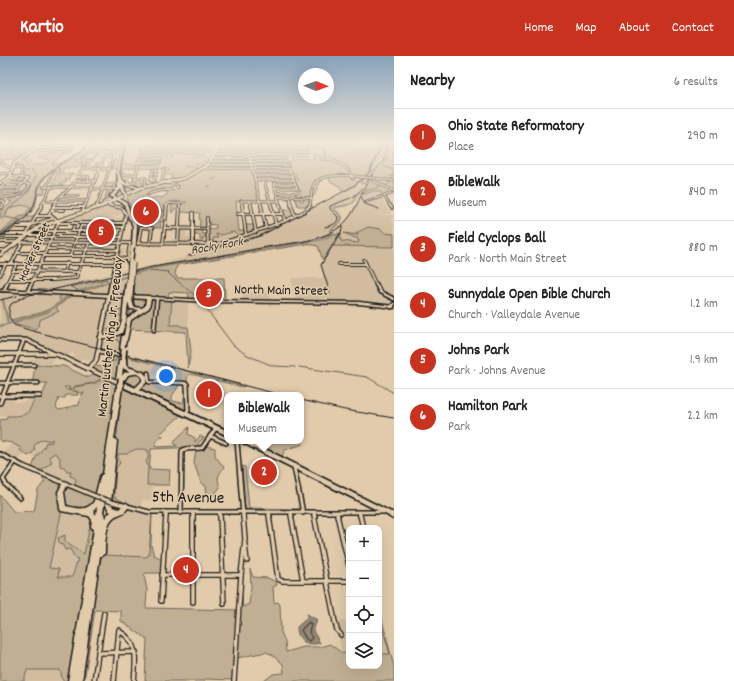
<!DOCTYPE html>
<html lang="en">
<head>
<meta charset="utf-8">
<style>
	body { margin:0; font-family:Dekko,sans-serif; background:#f2f2f2; color:#222 }
	.controls { position:absolute; right:12px; bottom:12px; display:grid; overflow:hidden; border-radius:8px; box-shadow:0 4px 16px #0002 }
	.controls button { width:36px; height:36px; display:grid; place-items:center; padding:0; border:0; border-bottom:1px solid #e0e0e0; background:#fff; color:#222; font:20px sans-serif }
	.compass { position:absolute; left:298px; top:12px; width:36px; height:36px; border-radius:50%; background:#fff; box-shadow:0 4px 16px #0002; rotate:91deg }
	.you { position:absolute; left:166px; top:320px; width:14px; height:14px; margin:-10px; border:3px solid #fff; border-radius:50%; background:#1a73e8; box-shadow:0 0 0 6px #1a73e833 }
	.badge { display:grid; place-items:center; width:26px; height:26px; border-radius:50%; background:#c8321e; color:#fff; font-size:13px; font-weight:700 }
	.pin { position:absolute; translate:-50% -50%; border:2px solid #fff; box-shadow:0 1px 4px #0006 }
	.popup { position:absolute; left:224px; top:336px; width:80px; height:52px; box-sizing:border-box; display:grid; place-content:center; border-radius:8px; background:#fff; filter:drop-shadow(0 1px 3px #0005); font-size:13px; white-space:nowrap; color:#767676 }
	.popup b { font-size:15px; color:#222 }
	.popup::after { content:''; position:absolute; left:50%; top:100%; margin-left:-8px; border:8px solid transparent; border-top-color:#fff }
	.list { margin:0; padding:0; list-style:none }
	h2 { display:flex; justify-content:space-between; align-items:center; height:52px; margin:0; padding:0 16px; font-size:17px }
	h2 small { font-size:13px; font-weight:400; color:#767676 }
	.list li { display:grid; grid-template-columns:26px 1fr auto; gap:12px; align-items:center; box-sizing:border-box; height:56px; padding:0 16px; border-top:1px solid #e0e0e0 }
	.list b { display:block; font-size:15px; white-space:nowrap }
	.list p { margin:0; font-size:13px; white-space:nowrap; color:#767676 }
	.list em { font-size:13px; font-style:normal; color:#767676 }
	.icon { flex:none; width:22px; height:22px; fill:none; stroke:currentColor; stroke-width:2; stroke-linecap:round; stroke-linejoin:round }
	.map { position:relative; flex:none; width:394px; height:625px; overflow:hidden }
	header { display:flex; align-items:center; gap:24px; box-sizing:border-box; height:56px; padding:0 20px; background:#c8321e; color:#fff }
	header strong { font-size:19px }
	nav { display:flex; gap:22px; margin-inline-start:auto; font-size:14px }
	main { display:flex }
	aside { flex:1; background:#fff }
	.map>svg:first-child { display:block }
	.built { fill:#d1bc9f }
	.green { fill:#c0af93; stroke:#6e6658; fill-rule:evenodd }
	.water { fill:#958874; stroke:#655d51 }
	.lines { fill:none; stroke-linecap:round; stroke-linejoin:round }
	.shore { stroke:#4c473f; stroke-width:1.5 }
	.stream { stroke:#655d51; stroke-width:1 }
	.river-far2 { stroke:#958874; stroke-width:1.5 }
	.river-far1 { stroke:#958874; stroke-width:2 }
	.river { stroke:#958874; stroke-width:2.5 }
	.minor-far4-casing { stroke:#1c1c1c; stroke-width:3 }
	.minor-far3-casing { stroke:#1c1c1c; stroke-width:4 }
	.minor-far2-casing { stroke:#1c1c1c; stroke-width:5.5 }
	.minor-far1-casing { stroke:#1c1c1c; stroke-width:6 }
	.minor-casing { stroke:#1c1c1c; stroke-width:6 }
	.major-far4-casing { stroke:#1c1c1c; stroke-width:4 }
	.major-far3-casing { stroke:#1c1c1c; stroke-width:5 }
	.major-far2-casing { stroke:#1c1c1c; stroke-width:6 }
	.major-far1-casing { stroke:#1c1c1c; stroke-width:8 }
	.major-casing { stroke:#1c1c1c; stroke-width:9 }
	.highway-casing { stroke:#1c1c1c; stroke-width:3 }
	.minor-far4 { stroke:#e1cbab; stroke-width:1.5 }
	.minor-far3 { stroke:#e1cbab; stroke-width:2 }
	.minor-far2 { stroke:#e1cbab; stroke-width:2.5 }
	.minor-far1 { stroke:#e1cbab; stroke-width:3 }
	.minor { stroke:#e1cbab; stroke-width:3.5 }
	.major-far4 { stroke:#e1cbab; stroke-width:2.5 }
	.major-far3 { stroke:#e1cbab; stroke-width:3 }
	.major-far2 { stroke:#e1cbab; stroke-width:3.5 }
	.major-far1 { stroke:#e1cbab; stroke-width:4.5 }
	.major { stroke:#e1cbab; stroke-width:6 }
	.highway { fill:#e1cbab; fill-rule:evenodd }
	.rail { stroke:#1c1c1c; stroke-width:1 }
	.minor-bridge-far1-casing { stroke:#1c1c1c; stroke-width:3; stroke-linecap:butt }
	.minor-bridge-casing { stroke:#1c1c1c; stroke-width:6; stroke-linecap:butt }
	.major-bridge-casing { stroke:#1c1c1c; stroke-width:4; stroke-linecap:butt }
	.highway-bridge-far3-casing { stroke:#1c1c1c; stroke-width:4.5; stroke-linecap:butt }
	.highway-bridge-far2-casing { stroke:#1c1c1c; stroke-width:5.5; stroke-linecap:butt }
	.highway-bridge-far1-casing { stroke:#1c1c1c; stroke-width:8; stroke-linecap:butt }
	.highway-bridge-casing { stroke:#1c1c1c; stroke-width:9; stroke-linecap:butt }
	.minor-bridge-far1 { stroke:#e1cbab; stroke-width:1.5 }
	.minor-bridge { stroke:#e1cbab; stroke-width:3 }
	.major-bridge { stroke:#e1cbab; stroke-width:2.5 }
	.highway-bridge-far3 { stroke:#e1cbab; stroke-width:3 }
	.highway-bridge-far2 { stroke:#e1cbab; stroke-width:3.5 }
	.highway-bridge-far1 { stroke:#e1cbab; stroke-width:4.5 }
	.highway-bridge { stroke:#e1cbab; stroke-width:6 }
	.labels { text-anchor:middle; dominant-baseline:central; stroke-width:3; stroke-linejoin:round; paint-order:stroke }
	.far-street-label { font-size:12px; fill:#1c1c1c; stroke:#e1cbab }
	.far-water-label { font-size:13px; font-style:italic; fill:#403c36; stroke:#e1cbab }
	.street-label { font-size:14px; fill:#1c1c1c; stroke:#e1cbab }
	.near-street-label { font-size:17px; fill:#1c1c1c; stroke:#e1cbab }
</style>
</head>
<body>
<header>
<strong>Kartio</strong>
<nav><a>Home</a><a>Map</a><a>About</a><a>Contact</a></nav>
</header>
<main>
<div class="map">
<svg width="394" height="625" viewBox="0 0 394 625">
	<rect width="100%" height="100%" fill="#e1cbab"/>
	<filter id="ink" filterUnits="userSpaceOnUse"><feTurbulence type="fractalNoise" baseFrequency=".025" numOctaves="2"/><feDisplacementMap in="SourceGraphic" scale="8" xChannelSelector="R" yChannelSelector="G"/><feConvolveMatrix kernelMatrix="1 2 1 2 8 2 1 2 1" color-interpolation-filters="sRGB"/></filter>
	<g filter="url(#ink)">
		<g class="built">
			<polygon points="43,87 74,87 73,91 50,89 46,91 45,92 48,93 47,94 42,92 37,97 50,97 52,94 59,93 57,96 51,97 46,107 42,109 33,109 29,107 29,105 17,95 20,94 31,95"/>
			<polygon points="153,87 153,88 142,89 142,91 146,91 146,93 141,93 138,108 123,108 125,94 129,88"/>
			<polygon points="360,127 367,127 358,137 352,146 333,152 341,161 341,163 328,176 332,177 343,169 362,139 375,135 382,137 383,141 381,142 391,158 371,159 394,159 391,165 394,166 394,178 385,177 381,173 368,171 356,177 359,179 345,177 358,183 359,186 358,187 340,185 341,177 336,179 332,177 311,184 133,216 133,214 199,198 257,182 325,147"/>
			<polygon points="93,148 106,148 121,151 125,157 111,162 128,161 131,168 81,167 82,165 70,165 64,159 69,158 72,160 82,157 84,153"/>
			<polygon points="18,149 24,149 30,151 24,160 19,162 0,177 0,162 3,162 8,154"/>
			<polygon points="179,172 186,172 186,181 193,181 193,189 171,189 172,183 179,183"/>
			<polygon points="233,176 241,180 246,179 250,183 226,190 223,188 209,189 209,185 213,185 216,178 221,179"/>
			<polygon points="18,178 28,178 26,181 51,181 49,187 34,187 35,184 30,184 25,190 20,190 17,195 12,195 11,197 16,197 15,200 0,200 4,196 0,196 2,190 6,190 14,184 20,184 22,182 16,181"/>
			<polygon points="332,190 394,191 394,251 377,248 296,246 291,222 324,222 320,208"/>
			<polygon points="108,191 120,191 120,193 125,193 122,205 118,205 117,208 105,208 106,204 110,204 111,200 107,200"/>
			<polygon points="128,214 127,222 107,226 107,223 71,231 78,235 61,244 47,255 12,264 0,269 0,218 6,218 1,229 17,229 21,233 25,231 23,229 30,228 32,224 52,224 67,221 66,226 94,222"/>
			<polygon points="127,223 125,239 108,239 99,283 108,282 108,284 118,284 120,289 120,296 98,290 94,307 83,302 76,307 70,304 76,299 72,297 65,302 26,284 0,283 0,271 13,266 35,273 40,265 56,257 56,252 73,238"/>
			<polygon points="242,236 270,236 271,246 243,246"/>
			<polygon points="110,241 125,241 122,254 107,256"/>
			<polygon points="172,243 188,244 188,271 183,271 179,269 170,269"/>
			<polygon points="106,259 122,260 120,274 102,274"/>
			<polygon points="37,299 56,299 52,309 28,310 30,303 35,303"/>
			<polygon points="129,300 153,309 170,311 174,313 171,326 169,325 170,320 148,319 142,314 129,311 127,304"/>
			<polygon points="4,340 16,340 14,346 25,346 27,340 35,340 30,356 27,357 19,360 0,360 0,350"/>
			<polygon points="44,383 52,383 52,386 45,390 36,401 28,400 30,399 35,394 34,391 37,386"/>
			<polygon points="12,387 22,392 25,397 17,406 2,398"/>
			<polygon points="136,393 148,394 147,429 153,429 151,444 142,444 140,454 125,448 114,441 116,412 120,406 118,401 118,398 127,398 130,394"/>
			<polygon points="55,397 60,402 60,410 71,415 72,420 75,421 76,424 73,431 39,416 44,411 49,401"/>
			<polygon points="129,452 152,457 149,498 148,501 104,499 110,463"/>
			<polygon points="62,454 88,458 92,461 84,498 71,490 62,480 58,483 60,489 62,488 70,493 75,502 78,503 71,521 58,521 59,514 57,512 49,512"/>
			<polygon points="336,565 349,565 349,598 342,597"/>
			<polygon points="379,566 381,566 383,570 390,599 379,598"/>
			<polygon points="27,614 61,614 63,625 24,625"/>
		</g>
		<g class="green">
			<polygon points="0,87 43,87 31,95 18,94 23,101 11,110 16,104 8,103 0,105"/>
			<path d="M91,87H98L95,92L103,93L99,96H85L82,101L84,102L77,103L75,105L82,106L81,108H86L85,110H79L77,112H63V115L59,117L74,118L70,119L69,123L65,124L67,125L65,127H60V129H63L62,131L52,129L60,112C53,112 43,123 41,130L46,131L44,134H45L44,137L38,138L35,151L27,161H34L32,166H29L27,168L20,169L0,182C6,174 23,167 31,156C40,143 34,130 48,118C62,106 80,102 91,87Z"/>
			<polygon points="118,87 119,87 121,94 118,122 123,139 104,148 104,146 109,145 107,142 108,138 110,138 119,131 119,130 113,129 112,133 103,133 105,128 116,127 116,113 111,112 114,105 118,104 120,96 101,96 120,93"/>
			<path d="M128,87L124,97L123,108L160,109L162,103L173,102V98H203V100L192,101L202,100L209,104L208,106L202,105L207,107L204,110H200L202,108H196L198,109L195,110H184L191,112H201L186,121L171,126L172,119H164L165,115H169V113L137,112L123,113C121,122 122,128 132,128L134,126H143L142,130H146L141,132L132,129L139,132L126,138V131L124,134C120,118 119,102 128,87Z"/>
			<path d="M317,87H382C371,111 369,122 344,135H342L339,130L330,125V122C319,122 318,132 314,140H312L314,128L318,123C309,129 311,145 306,154L305,153L307,150H298L295,142H299L300,145H304L302,140L295,139L294,137H300L301,134L297,132L294,124L298,123L294,120L296,119V117H291L288,109H283V111H273L267,107H273V106L287,108V106L293,105L291,102L314,103L312,100L318,99L307,96L305,92L325,93L326,100H318L323,104L334,105L337,103L329,102L326,99L324,89Z"/>
			<polygon points="383,87 394,87 394,136 383,141 381,136 374,135 362,139 373,118 366,128 360,127 371,115"/>
			<path d="M85,91H87C73,102 55,109 43,122C35,130 37,138 34,148C28,163 13,171 0,179V177L19,161L24,160L30,152C23,147 15,150 8,154L6,160L3,162H0L1,155L12,146L9,145L8,143H15L18,141L15,140L16,135H15L19,128L23,126H16L18,124L9,122L12,120L22,121L23,118L27,115L23,114L22,110H13L24,101L33,109H42L43,107H47L49,103L38,102L40,100H48L50,97L57,96V97L70,96L63,98L52,108C63,109 77,98 85,91Z"/>
			<path d="M243,109H251L259,145H236L239,175H245L246,179L241,181L233,176L221,179L216,178L218,182H214L213,185H209L208,174L216,172V169L207,168V172L201,173L203,178H207V181H203V184H200V179H193V174H199L200,164L199,162L200,157L180,156V148L186,147L187,146L173,145V147L179,148V153H174L173,156H171L172,149H168L167,147L163,150L164,152L160,154H166L161,157L160,160H165V165L160,166L161,172L141,171L140,172H137V175H140L138,187H135V166L126,138L137,134L183,124L203,112H242ZM164,133L171,134L166,135L167,139L162,142L155,141L151,143H141L143,140C150,140 156,133 164,133Z"/>
			<polygon points="310,151 314,151 259,180 250,183 247,179 245,169 254,169 255,176 285,165 282,154 293,154 295,161"/>
			<polygon points="368,171 381,173 385,177 394,178 394,191 333,190 341,177 342,178 340,180 341,185 358,187 359,186 358,183 344,177 358,179 356,177"/>
			<polygon points="332,177 336,179 340,177 323,204 318,190 307,188 177,209 175,218 177,222 224,222 225,245 188,243 189,237 169,236 168,242 172,242 170,269 179,269 183,271 188,271 191,295 188,312 186,276 128,273 133,216 311,184"/>
			<polygon points="107,223 107,226 112,224 112,226 76,237 72,237 78,234 70,231"/>
			<path d="M61,238H73L56,252L59,255L40,264L39,269L35,273L16,268L11,264C28,259 48,258 61,245L59,243Z"/>
			<polygon points="125,241 122,287 120,289 118,284 108,284 108,282 101,283 102,274 110,273 120,274 122,260 107,259 107,256 123,254"/>
			<polygon points="118,298 119,298 117,326 90,313 94,309 100,311 106,308 106,305 115,305"/>
			<path d="M126,299L240,329L245,330L242,331L191,318L187,320V327L171,326V321L174,313L127,301L128,309C133,314 141,312 146,317L148,327H184L187,330L180,328L172,340V345L183,347L186,332L187,354L186,355L123,327Z"/>
			<path d="M36,309L64,310L87,321H90L95,317L104,321L93,327L75,330L72,334L68,333L70,332L69,331H64L67,334L77,336L78,339H66L65,342H59L56,351L58,354C66,354 71,349 79,349L81,339L84,337H80L73,333L75,331L96,327L104,322L117,327L114,358L105,408L98,439L73,431L76,424L75,422L70,420L71,415H67L64,411L60,410V402L55,397L49,401L52,406L39,416L32,412L36,401L45,390V387L52,386V383L49,385L44,383L37,386L34,391L35,394L30,399L28,400L20,394L21,392L12,387L0,385V364L6,363L7,360C27,360 29,359 35,340L43,338L47,327H32C34,321 33,316 36,309Z"/>
			<path d="M124,331L179,356L178,358H182L160,378L161,380H164L158,383L155,389L157,391L177,390L174,387L176,385H174L189,371L188,378L195,382V386L200,380L204,382L198,387L200,391L151,393L149,413L170,414L169,429H147L148,410L146,405L148,403V394C139,392 133,393 127,398H118V401L120,407L116,412L114,441L124,446L125,449L110,443L122,332Z"/>
			<polygon points="301,384 303,388 285,394 281,402 257,390 270,385"/>
			<path d="M205,390L215,392V400L224,411C219,418 216,421 220,431L215,438L207,440L206,430L201,427L194,407L196,394Z"/>
			<polygon points="242,410 245,411 249,452 302,453 302,455 248,455 245,453"/>
			<path d="M45,420L61,428L62,454L49,512L59,513L58,521H72L78,503L75,502L70,493L65,494L62,488L60,489L58,482L65,479V485L71,490L84,498L92,461L88,458L81,456C88,457 93,457 94,465L70,625H63L60,614H27L24,625H0V439L14,456L29,455L34,456L38,434L45,425L42,423Z"/>
			<polygon points="66,431 97,442 91,453 64,452 64,432"/>
			<polygon points="152,457 151,489 154,499 162,503 162,517 146,517 144,519 147,534 146,552 238,554 233,624 205,623 204,625 145,625 147,583 121,565 121,555 95,554 84,625 80,625 94,535 109,465 104,499 147,501 149,498"/>
			<path d="M250,513L253,521L268,522L276,526L277,529L273,531L274,547L278,546L280,549L281,576L285,586L286,596L304,591H320L330,588L342,597L349,598V610H379V598H390C386,583 379,567 379,552L394,611V625H264L273,618L284,617L283,608L271,598L266,596L237,602L241,531L243,551L249,548L251,531Z"/>
		</g>
		<path class="water" d="M307,558L317,564L313,575L320,587C308,590 297,586 297,571L307,562Z"/>
		<g class="lines">
			<polygon class="shore" points="309,566 311,568 309,576 312,582 309,585 306,583 301,574"/>
			<g class="stream">
				<polyline points="394,89 386,88 388,100 383,110 394,114"/>
				<polyline points="264,113 270,115"/>
				<polyline points="394,116 394,118"/>
				<polyline points="212,124 216,122"/>
				<polyline points="385,130 391,126 392,122 390,120 394,119"/>
				<polyline points="207,131 210,130"/>
				<polyline points="363,136 382,130"/>
				<polyline points="0,178 21,164 4,161 6,159 4,157 29,136 36,120 25,106 10,96 17,92 14,92 11,87"/>
				<polyline points="149,214 169,216 168,217 199,243 233,289 247,299 273,310 295,311"/>
				<polyline points="299,311 367,321 394,337"/>
			</g>
			<polyline class="river-far2" points="343,150 353,147 358,137 363,136"/>
			<polyline class="river-far1" points="100,229 156,211 266,194 323,183 333,178 330,175 341,165 342,161 333,152 347,149"/>
			<g class="river">
				<polyline points="3,244 8,267"/>
				<polyline points="0,270 47,256 71,238 103,228"/>
			</g>
			<defs>
				<g id="minor-far4">
					<polyline points="262,87 321,88"/>
					<polyline points="41,89 74,90"/>
					<polyline points="324,89 326,100 347,112 353,123"/>
					<polyline points="142,90 324,90"/>
					<polyline points="37,92 72,93"/>
					<polyline points="142,93 306,93"/>
					<polyline points="32,95 69,96"/>
					<polyline points="141,96 307,96"/>
					<polyline points="140,99 172,99"/>
					<polyline points="213,99 306,99"/>
					<polyline points="249,99 261,150"/>
					<polyline points="212,102 286,103"/>
					<polyline points="139,103 161,103"/>
					<polyline points="322,103 330,103"/>
					<polyline points="90,105 82,104 89,97 115,97"/>
					<polyline points="210,105 287,106"/>
					<polyline points="0,106 10,112 21,112 22,122"/>
					<polyline points="138,106 160,106"/>
					<polyline points="97,108 101,108"/>
					<polyline points="207,109 288,109"/>
					<polyline points="83,112 99,112"/>
					<polyline points="202,112 289,113"/>
					<polyline points="289,112 298,134"/>
					<polyline points="99,113 110,113"/>
					<polygon points="157,113 155,123 151,123 153,114"/>
					<polyline points="253,116 291,116"/>
					<polyline points="0,118 11,117"/>
					<polyline points="122,119 135,119"/>
					<polyline points="11,120 28,123 19,131 18,136"/>
					<polyline points="254,120 292,120"/>
					<polyline points="77,121 89,121 88,125"/>
					<polyline points="9,122 18,123"/>
					<polyline points="134,122 146,122 145,130"/>
					<polyline points="372,122 394,125"/>
					<polyline points="151,123 151,125 155,125"/>
					<polyline points="127,124 128,127 133,127"/>
					<polyline points="255,124 294,124"/>
					<polyline points="264,124 271,150"/>
					<polyline points="273,124 280,150"/>
					<polyline points="75,125 94,125"/>
					<polyline points="373,125 394,135"/>
					<polyline points="1,126 23,128"/>
					<polyline points="134,128 141,96"/>
					<polyline points="162,128 164,113"/>
					<polyline points="274,128 295,128"/>
					<polyline points="0,131 14,123"/>
					<polyline points="44,131 91,131"/>
					<polyline points="46,131 55,114 58,113"/>
					<polyline points="0,132 18,132"/>
					<polyline points="275,132 297,132"/>
					<polyline points="91,133 117,133"/>
					<polyline points="0,136 18,136"/>
					<polyline points="277,137 295,137"/>
					<path d="M148,139C157,132 168,137 178,131L175,128L163,127"/>
					<polyline points="61,140 78,140"/>
					<path d="M0,141C12,141 24,141 30,129L25,127"/>
					<polyline points="278,141 311,142"/>
					<polyline points="289,141 292,150"/>
					<polyline points="385,141 390,150"/>
					<polyline points="0,144 5,146 2,150"/>
					<polyline points="43,145 86,145"/>
					<polyline points="250,145 251,150"/>
					<polyline points="364,146 394,137"/>
					<polyline points="107,148 113,150"/>
					<polyline points="104,149 104,146 110,144 106,142 109,133"/>
					<polyline points="41,150 51,131"/>
					<polyline points="54,150 57,143 71,131 83,112 111,87"/>
					<polyline points="85,150 104,102 114,100"/>
					<polyline points="97,150 115,96"/>
					<polyline points="167,150 169,147 180,148 180,150"/>
					<polyline points="242,150 241,145 279,145"/>
					<path d="M310,150C311,144 311,133 314,128C322,116 351,120 363,121"/>
				</g>
				<g id="minor-far3">
					<polyline points="42,149 26,179 38,179 38,181 121,181"/>
					<polyline points="109,149 122,152 126,158 111,229"/>
					<polyline points="242,149 246,179"/>
					<polyline points="251,149 256,176"/>
					<polyline points="261,149 266,172"/>
					<polyline points="271,149 276,169"/>
					<polyline points="280,149 285,165"/>
					<polyline points="291,149 295,160"/>
					<polyline points="390,149 392,152"/>
					<polyline points="53,151 84,151"/>
					<polyline points="0,152 3,149"/>
					<polyline points="96,152 97,149"/>
					<polyline points="52,154 64,154"/>
					<polyline points="82,157 85,149"/>
					<polyline points="193,157 193,189"/>
					<polyline points="238,158 283,158"/>
					<polyline points="36,160 51,160"/>
					<polyline points="207,162 208,189"/>
					<polyline points="58,167 124,167"/>
					<polyline points="31,169 55,162"/>
					<polyline points="81,170 123,171"/>
					<polyline points="17,171 30,171"/>
					<polyline points="21,171 23,169 31,169"/>
					<polyline points="165,172 207,173"/>
					<polyline points="34,175 93,175"/>
					<polyline points="72,175 74,170"/>
					<polyline points="7,178 27,178"/>
					<polyline points="2,181 24,181"/>
					<polyline points="91,181 95,170"/>
					<polyline points="107,181 110,170"/>
					<polyline points="0,186 220,188 285,165 305,155 310,149"/>
					<polyline points="138,188 141,171 152,172 150,188"/>
					<polyline points="163,188 167,149"/>
					<polyline points="178,188 180,149"/>
					<polyline points="47,193 119,194"/>
					<polyline points="0,194 7,195"/>
					<polyline points="17,197 45,197"/>
					<polyline points="44,200 117,200"/>
					<polyline points="70,200 81,170"/>
					<polyline points="117,202 127,203"/>
					<polyline points="364,204 376,229"/>
					<polyline points="127,205 130,188"/>
					<polyline points="12,207 22,187"/>
					<polyline points="26,207 36,187"/>
					<polyline points="0,208 116,208"/>
					<polyline points="339,208 366,208"/>
					<polyline points="13,215 78,216"/>
					<polyline points="64,216 67,207"/>
					<polyline points="0,219 6,207"/>
					<polyline points="76,222 89,187"/>
					<polyline points="9,224 53,224 76,222"/>
					<polyline points="6,229 17,207"/>
					<polyline points="31,229 59,165 49,159 54,149"/>
				</g>
				<g id="minor-far2">
					<polyline points="376,228 380,236 394,243"/>
					<polyline points="4,234 7,228"/>
					<polyline points="28,235 31,228"/>
					<polyline points="109,239 111,228"/>
					<polyline points="391,251 394,248"/>
					<polyline points="154,274 157,242"/>
					<polyline points="0,284 26,284 53,297"/>
					<polyline points="98,295 117,299"/>
					<polyline points="110,304 112,298"/>
					<polyline points="0,309 34,309"/>
					<polyline points="148,317 149,326 183,327 187,328 187,330"/>
					<polyline points="0,327 38,327"/>
					<polyline points="6,330 24,284"/>
				</g>
				<g id="minor-far1">
					<polyline points="0,340 40,340"/>
					<polyline points="0,347 7,329"/>
					<polyline points="186,357 188,354 187,329"/>
					<polyline points="210,380 226,387"/>
					<polyline points="237,385 243,460"/>
					<polyline points="0,398 23,410 95,440"/>
					<polyline points="15,406 3,423 7,430 20,442"/>
					<polyline points="294,411 303,457"/>
					<polyline points="112,446 149,456 386,456"/>
					<polyline points="269,456 270,460"/>
					<polyline points="181,457 182,395 185,393 202,392 216,372"/>
					<polyline points="193,457 193,460"/>
					<polyline points="220,457 220,460"/>
					<polyline points="291,457 292,460"/>
					<polyline points="314,457 315,460"/>
					<polyline points="337,457 338,460"/>
					<polyline points="359,457 360,460"/>
					<polyline points="166,460 166,457"/>
				</g>
				<g id="minor">
					<polyline points="193,459 193,546"/>
					<polyline points="220,459 224,548"/>
					<polyline points="269,459 278,523 282,525 349,525"/>
					<polyline points="291,459 303,525"/>
					<polyline points="314,459 335,566 337,574 341,579"/>
					<polyline points="337,459 349,510"/>
					<polyline points="360,459 363,472"/>
					<polyline points="245,489 247,505"/>
					<polyline points="162,519 241,519"/>
					<polyline points="161,545 166,459"/>
					<path d="M119,575C139,585 136,605 134,625"/>
					<polyline points="98,597 136,596"/>
					<polyline points="94,625 104,557"/>
					<polyline points="114,625 119,574"/>
					<polyline points="234,625 241,519 245,483 243,459"/>
				</g>
				<g id="major-far4">
					<polyline points="127,87 158,87"/>
					<polyline points="0,127 10,121 14,108 44,87"/>
					<polyline points="102,150 140,132 185,122 207,109 221,87"/>
				</g>
				<polyline id="major-far3" points="0,199 39,171 105,149"/>
				<g id="major-far2">
					<polyline points="0,298 56,298 126,330"/>
					<polyline points="88,313 96,305 109,239"/>
				</g>
				<g id="major-far1">
					<polyline points="124,329 227,377"/>
					<polyline points="244,385 394,460"/>
				</g>
				<polyline id="major" points="392,459 394,460"/>
				<g id="highway">
					<polygon points="122,87 124,87 119,117 121,122 126,127 141,132 140,133 124,129 122,127 126,137 123,138 121,133 114,140 126,146 131,158 134,159 137,172 136,186 134,187 132,186 133,172 131,164 129,163 124,148 110,140 118,132 118,121 117,117"/>
					<polygon points="131,189 134,190 132,208 130,209 128,208"/>
					<path d="M0,233L147,240H149L151,241L210,244L359,246L394,250V252L359,248L210,246L151,243L149,252L131,264L127,284L126,285L124,293L122,295L120,293L122,280L124,279L127,263L139,254L130,253L128,246L126,265L122,277C114,281 105,284 98,281L100,280L111,279L118,275L122,265L124,244H126L128,245L130,244H132L134,251L142,252L145,250L146,243L0,235Z"/>
					<path d="M124,300L126,302V308L128,311L143,316L148,321L146,327L137,336H133L132,335L142,325V321C137,316 135,318 128,319L124,325L122,326L117,324L116,323L119,305V304H122V301ZM123,311L124,313L130,315L124,317L122,320Z"/>
					<path d="M119,330L121,331L122,332L114,383H116L117,385L111,447L113,451L119,453L124,448L126,447L128,448L129,450C124,460 117,457 112,463C106,469 105,488 105,497L103,499L101,500H100L82,625H68L94,473L92,472L91,470L92,464L89,460L61,455L60,453L58,436L63,426L65,425L67,426L68,428L64,436L66,450C77,452 87,456 94,445L100,421L101,419L103,418L116,332L117,331ZM105,444V447L109,455L111,456L108,458L105,462L104,458L103,457ZM97,451L96,459L93,455Z"/>
				</g>
			</defs>
			<use href="#minor-far4" class="minor-far4-casing"/>
			<use href="#minor-far3" class="minor-far3-casing"/>
			<use href="#minor-far2" class="minor-far2-casing"/>
			<use href="#minor-far1" class="minor-far1-casing"/>
			<use href="#minor" class="minor-casing"/>
			<use href="#major-far4" class="major-far4-casing"/>
			<use href="#major-far3" class="major-far3-casing"/>
			<use href="#major-far2" class="major-far2-casing"/>
			<use href="#major-far1" class="major-far1-casing"/>
			<use href="#major" class="major-casing"/>
			<use href="#highway" class="highway-casing"/>
			<use href="#minor-far4" class="minor-far4"/>
			<use href="#minor-far3" class="minor-far3"/>
			<use href="#minor-far2" class="minor-far2"/>
			<use href="#minor-far1" class="minor-far1"/>
			<use href="#minor" class="minor"/>
			<use href="#major-far4" class="major-far4"/>
			<use href="#major-far3" class="major-far3"/>
			<use href="#major-far2" class="major-far2"/>
			<use href="#major-far1" class="major-far1"/>
			<use href="#major" class="major"/>
			<use href="#highway" class="highway"/>
			<g class="rail">
				<polyline points="361,140 365,148 379,153"/>
				<path d="M325,171C331,169 338,169 338,161L330,153V150L353,141L363,132"/>
				<path d="M0,180C14,171 30,163 35,146C38,137 38,128 45,120C58,106 77,102 90,87"/>
				<polyline points="224,199 152,211 25,240 11,248 9,253 9,261 14,269 29,274 281,339"/>
				<polyline points="188,200 260,180 354,130 369,117 382,87"/>
				<path d="M218,200C236,197 254,193 273,190C297,186 329,185 347,164C357,153 361,137 368,124C377,108 389,109 385,87"/>
				<polyline points="0,236 28,237"/>
				<polyline points="330,237 321,209 341,176 343,169"/>
				<polyline points="0,244 17,240"/>
				<polyline points="301,344 345,354 394,362"/>
			</g>
			<defs>
				<polyline id="minor-bridge-far1" points="363,121 372,122"/>
				<polyline id="minor-bridge" points="95,440 112,446"/>
				<polyline id="major-bridge" points="124,87 127,87"/>
				<polyline id="highway-bridge-far3" points="125,137 126,140"/>
				<g id="highway-bridge-far2">
					<polyline points="134,186 134,190"/>
					<polyline points="128,229 130,208"/>
					<polyline points="131,229 133,207"/>
				</g>
				<g id="highway-bridge-far1">
					<polyline points="126,245 128,228"/>
					<polyline points="130,245 131,228"/>
					<polyline points="123,302 124,293"/>
					<polyline points="120,330 121,323"/>
				</g>
				<polyline id="highway-bridge" points="120,332 120,329"/>
			</defs>
			<use href="#minor-bridge-far1" class="minor-bridge-far1-casing"/>
			<use href="#minor-bridge" class="minor-bridge-casing"/>
			<use href="#major-bridge" class="major-bridge-casing"/>
			<use href="#highway-bridge-far3" class="highway-bridge-far3-casing"/>
			<use href="#highway-bridge-far2" class="highway-bridge-far2-casing"/>
			<use href="#highway-bridge-far1" class="highway-bridge-far1-casing"/>
			<use href="#highway-bridge" class="highway-bridge-casing"/>
			<use href="#minor-bridge-far1" class="minor-bridge-far1"/>
			<use href="#minor-bridge" class="minor-bridge"/>
			<use href="#major-bridge" class="major-bridge"/>
			<use href="#highway-bridge-far3" class="highway-bridge-far3"/>
			<use href="#highway-bridge-far2" class="highway-bridge-far2"/>
			<use href="#highway-bridge-far1" class="highway-bridge-far1"/>
			<use href="#highway-bridge" class="highway-bridge"/>
		</g>
	</g>
	<linearGradient id="sky" x2="0" y2="1"><stop stop-color="#87a2ba"/><stop offset="0.5" stop-color="#f2e8d9"/><stop offset="1" stop-color="#f2e8d9" stop-opacity="0"/></linearGradient>
	<rect width="394" height="174" fill="url(#sky)"/>
	<g class="labels">
		<g class="far-street-label">
			<text transform="translate(35 196) rotate(-66)">Harker Street</text>
		</g>
		<g class="far-water-label">
			<text transform="translate(217 191) rotate(-10)">Rocky Fork</text>
		</g>
		<g class="street-label">
			<text transform="translate(281 235) rotate(1)">North Main Street</text>
			<text transform="translate(111 281) rotate(-84)">Martin Luther King Jr. Freeway</text>
		</g>
		<g class="near-street-label">
			<text transform="translate(188 443) rotate(1)">5th Avenue</text>
		</g>
	</g>
</svg>
<div class="controls">
<button>+</button>
<button>−</button>
<button><svg class="icon" aria-label="locate" viewBox="0 0 24 24"><circle cx="12" cy="12" r="6"/><path d="M12 2v4M12 18v4M2 12h4M18 12h4"/></svg></button>
<button><svg class="icon" aria-label="layers" viewBox="0 0 24 24"><path d="M12 4l9 5-9 5-9-5zM3 14l9 5 9-5"/></svg></button>
</div>
<svg class="compass" viewBox="-18 -18 36 36"><path d="M0-13l5 13h-10z" fill="#e53935"/><path d="M0 13l5-13h-10z" fill="#767676"/></svg>
<div class="you"></div>
<div class="pin badge" style="left:209px;top:338px">1</div>
<div class="pin badge" style="left:264px;top:416px">2</div>
<div class="popup"><b>BibleWalk</b>Museum</div>
<div class="pin badge" style="left:209px;top:238px">3</div>
<div class="pin badge" style="left:186px;top:514px">4</div>
<div class="pin badge" style="left:101px;top:176px">5</div>
<div class="pin badge" style="left:146px;top:156px">6</div>
</div>
<aside>
<h2>Nearby<small>6 results</small></h2>
<ul class="list">
<li><span class="badge">1</span><div><b>Ohio State Reformatory</b><p>Place</p></div><em>290 m</em></li>
<li><span class="badge">2</span><div><b>BibleWalk</b><p>Museum</p></div><em>840 m</em></li>
<li><span class="badge">3</span><div><b>Field Cyclops Ball</b><p>Park · North Main Street</p></div><em>880 m</em></li>
<li><span class="badge">4</span><div><b>Sunnydale Open Bible Church</b><p>Church · Valleydale Avenue</p></div><em>1.2 km</em></li>
<li><span class="badge">5</span><div><b>Johns Park</b><p>Park · Johns Avenue</p></div><em>1.9 km</em></li>
<li><span class="badge">6</span><div><b>Hamilton Park</b><p>Park</p></div><em>2.2 km</em></li>
</ul>
</aside>
</main>
</body>
</html>
